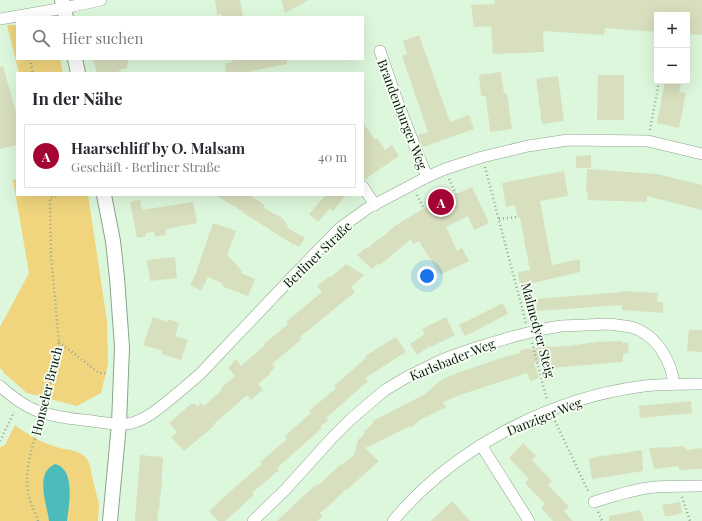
<!DOCTYPE html>
<html lang="de">
<head>
<meta charset="utf-8">
<style>
	body { margin:0; font-family:"Playfair Display",serif; background:#f7f7f7; color:#2b2b33 }
	.controls { position:absolute; right:12px; top:12px; display:grid; overflow:hidden; border-radius:0px; box-shadow:0 4px 16px #0002 }
	.controls button { width:36px; height:36px; display:grid; place-items:center; padding:0; border:0; border-bottom:1px solid #e1e1e2; background:#fff; color:#2b2b33; font:20px sans-serif }
	.you { position:absolute; left:427px; top:276px; width:14px; height:14px; margin:-10px; border:3px solid #fff; border-radius:50%; background:#1a73e8; box-shadow:0 0 0 6px #1a73e833 }
	.badge { display:grid; place-items:center; width:26px; height:26px; border-radius:50%; background:#a30433; color:#fff; font-size:13px; font-weight:700 }
	.pin { position:absolute; translate:-50% -50%; border:2px solid #fff; box-shadow:0 1px 4px #0006 }
	.list { margin:0; padding:0; list-style:none }
	h2 { display:flex; justify-content:space-between; align-items:center; height:52px; margin:0; padding:0 16px; font-size:17px }
	h2 small { font-size:13px; font-weight:400; color:#7c7c81 }
	.list li { display:grid; grid-template-columns:26px 1fr auto; gap:12px; align-items:center; box-sizing:border-box; height:64px; margin:0 8px 8px; padding:0 8px; border:1px solid #e1e1e2; border-radius:0px }
	.list b { display:block; font-size:15px; white-space:nowrap }
	.list p { margin:0; font-size:13px; white-space:nowrap; color:#7c7c81 }
	.list em { font-size:13px; font-style:normal; color:#7c7c81 }
	.icon { flex:none; width:22px; height:22px; fill:none; stroke:currentColor; stroke-width:2; stroke-linecap:round; stroke-linejoin:round }
	.map { position:relative; flex:none; width:702px; height:521px; overflow:hidden }
	.search { position:absolute; background:#fff; box-shadow:0 4px 16px #0002; left:16px; top:16px; width:348px; height:44px; display:flex; align-items:center; gap:10px; box-sizing:border-box; padding:0 14px; border-radius:0px; color:#7c7c81; font-size:15px }
	.panel { position:absolute; background:#fff; box-shadow:0 4px 16px #0002; left:16px; top:72px; width:348px; height:124px; border-radius:0px }
	.map>svg:first-child { display:block }
	.green { fill:#f0d57e }
	.water { fill:#4cbbbc }
	.building { fill:#d7dfbe }
	.lines { fill:none; stroke-linecap:round; stroke-linejoin:round }
	.minor-casing { stroke:#8ca48b; stroke-width:12 }
	.tertiary-casing { stroke:#8ca48b; stroke-width:16 }
	.path { stroke:#94a893; stroke-width:2.5; stroke-dasharray:1 3; stroke-linecap:butt }
	.minor { stroke:#fff; stroke-width:11 }
	.tertiary { stroke:#fff; stroke-width:14 }
	.labels { text-anchor:middle; dominant-baseline:central; stroke-width:3.5; stroke-linejoin:round; paint-order:stroke }
	.street-label { font-size:13px; fill:#0c150c; stroke:#f5fff4 }
</style>
</head>
<body>
<div class="map">
<svg width="702" height="521" viewBox="0 0 702 521">
	<rect width="100%" height="100%" fill="#ddf7dc"/>
	<g class="green">
		<polygon points="7,25 17,25 17,59 60,59 63,73 19,73"/>
		<polygon points="17,179 17,195 88,195 107,321 108,364 101,393 77,406 27,393 5,374 0,368 0,327 29,273 13,180"/>
		<path d="M15,425C27,434 39,441 53,446C63,450 75,449 83,455C88,459 91,466 91,472L99,504L98,521H0V447L5,445Z"/>
	</g>
	<path class="water" d="M55,464C76,469 69,505 67,521H49C47,504 34,473 55,464Z"/>
	<g class="building">
		<polygon points="215,0 240,0 243,17 222,17 221,14 217,15"/>
		<polygon points="281,0 309,0 285,13"/>
		<polygon points="494,0 702,0 702,35 687,34 687,15 657,15 657,32 605,28 604,35 543,31 544,52 493,54 491,26 474,27 471,5 495,4"/>
		<polygon points="419,35 450,122 469,115 474,129 423,147 418,135 428,132 402,56 407,54 403,41"/>
		<polygon points="93,59 128,59 127,68 119,70 120,73 97,73"/>
		<polygon points="232,59 287,59 287,64 242,73 226,73 225,63 233,62"/>
		<polygon points="3,66 17,116 17,145 0,149 0,67"/>
		<polygon points="501,72 504,93 507,93 512,129 490,132 486,96 481,96 479,75"/>
		<polygon points="598,75 624,75 624,120 597,120"/>
		<polygon points="558,76 564,121 542,124 536,79"/>
		<polygon points="665,81 682,81 679,92 686,93 679,128 657,123"/>
		<polygon points="363,123 375,140 377,138 385,150 392,145 399,156 364,180"/>
		<polygon points="591,155 591,168 576,168 576,156"/>
		<polygon points="587,169 657,174 702,185 702,210 647,196 647,202 587,200 588,192 586,192"/>
		<polygon points="564,171 568,196 540,201 552,265 580,259 580,272 520,286 518,272 530,270 520,218 518,218 515,205 506,207 502,183"/>
		<polygon points="472,187 489,223 474,230 468,216 446,227 457,251 462,248 469,261 440,275 419,241 413,244 411,239 380,265 379,263 372,269 357,255 367,247 368,248 379,238 380,239 395,226 426,207 426,208"/>
		<polygon points="215,195 248,195 251,196 265,205 263,207 276,215 280,216 288,225 286,227 305,238 299,247 294,244 294,245 242,212 242,211"/>
		<polygon points="326,195 346,195 333,211 330,208 318,222 309,214"/>
		<polygon points="140,200 142,210 193,202 197,223 166,229 166,235 155,237 154,232 146,233 146,236 137,238 130,202"/>
		<polygon points="213,223 236,231 227,255 242,271 241,273 255,279 248,296 224,287 220,282 208,277 201,291 190,285 196,273"/>
		<polygon points="175,257 177,278 150,281 147,260"/>
		<polygon points="346,264 364,275 351,287 355,292 300,337 302,339 272,364 275,367 269,373 270,374 258,384 263,390 251,400 247,395 213,425 214,426 184,451 171,437 177,432 169,423 191,404 195,404 197,407 201,403 204,406 222,390 221,388 235,376 228,368 236,359 241,366 265,345 264,344 288,324 286,322 322,292 317,286 330,276 331,277"/>
		<polygon points="623,291 658,293 657,302 663,302 663,313 622,310 622,305 537,311 536,299 623,292"/>
		<polygon points="503,303 508,314 465,336 459,325"/>
		<polygon points="153,317 167,322 168,319 179,323 175,336 188,340 181,360 162,354 163,351 143,345"/>
		<polygon points="446,317 455,335 431,347 430,346 417,355 410,344 425,334 422,329"/>
		<polygon points="689,330 702,330 702,352 687,351"/>
		<polygon points="396,337 406,352 365,378 368,381 326,418 328,420 320,427 322,428 277,468 279,470 252,493 254,495 225,521 218,521 209,511 234,488 262,464 260,462 287,439 284,437 311,413 309,411 336,388 334,386 366,358 365,356"/>
		<polygon points="602,341 602,342 622,341 622,343 628,342 629,353 623,354 623,362 551,368 551,358 534,363 539,378 530,381 524,365 527,373 460,395 443,402 446,407 420,420 413,426 408,427 380,441 365,448 379,461 347,490 346,489 334,501 320,513 323,516 317,521 277,521 314,486 320,484 341,464 342,465 354,455 358,440 365,434 363,432 373,423 373,421 427,393 427,392 440,381 449,376 501,358 520,353 519,351 529,348 530,350 543,346 551,347 569,346"/>
		<polygon points="691,401 692,413 640,418 639,406"/>
		<polygon points="523,443 536,456 532,460 552,481 548,485 569,507 564,511 573,521 553,521 541,508 545,504 525,483 529,479 509,458"/>
		<polygon points="684,446 686,450 702,448 702,469 679,470 679,466 654,469 649,448 662,447 662,448"/>
		<polygon points="642,450 643,471 592,479 589,459 603,455 603,457 612,454 618,454"/>
		<polygon points="140,455 163,457 162,472 162,481 160,497 159,511 157,511 158,521 135,521"/>
		<polygon points="452,501 470,521 431,521"/>
		<polygon points="680,502 682,513 670,516 665,516 662,505"/>
		<polygon points="640,510 644,521 609,521 609,516"/>
	</g>
	<g class="lines">
		<defs>
			<g id="minor">
				<polyline points="0,19 64,8 101,0"/>
				<polyline points="380,51 399,106 427,177"/>
				<polyline points="363,187 375,205"/>
				<path d="M0,386C10,395 23,405 35,410C55,418 78,419 98,422C109,423 122,426 132,423C146,419 157,410 168,401C179,392 190,383 201,373L297,272L340,228L368,208L427,177L445,169L482,157L528,146L568,140L648,141L702,154"/>
				<polyline points="481,445 529,521"/>
				<path d="M594,502C613,496 634,489 655,487C670,486 686,486 702,486"/>
				<path d="M253,521L285,490L332,438L351,419L385,390L407,377L444,359L475,348L515,336L544,329L561,326L609,324C617,325 624,326 631,327C656,334 671,360 674,384"/>
				<path d="M393,521C454,448 550,398 644,386C663,384 683,384 702,384"/>
			</g>
			<g id="tertiary">
				<polyline points="62,0 66,17"/>
				<polyline points="75,59 78,73"/>
				<polyline points="104,195 113,241 117,278 122,347 119,424 110,521"/>
			</g>
		</defs>
		<use href="#minor" class="minor-casing"/>
		<use href="#tertiary" class="tertiary-casing"/>
		<g class="path">
			<polyline points="30,59 33,73"/>
			<polyline points="650,130 659,81"/>
			<polyline points="485,167 526,323"/>
			<polyline points="449,179 456,194"/>
			<polyline points="417,195 424,209"/>
			<polyline points="499,219 517,217"/>
			<polyline points="59,342 99,373 108,373"/>
			<polyline points="532,343 547,400"/>
			<polyline points="46,403 59,342 51,255 50,198 60,195"/>
			<polyline points="555,421 589,493"/>
			<polyline points="0,441 14,412"/>
			<polyline points="682,497 690,521"/>
			<polyline points="598,512 602,521"/>
			<path d="M38,521C36,514 32,507 30,500C22,474 32,447 40,423"/>
		</g>
		<use href="#minor" class="minor"/>
		<use href="#tertiary" class="tertiary"/>
	</g>
	<g class="labels">
		<g class="street-label">
			<text transform="translate(403 114) rotate(69)">Brandenburger Weg</text>
			<text transform="translate(317 254) rotate(-44)">Berliner Straße</text>
			<text transform="translate(539 330) rotate(75)">Malmedyer Steig</text>
			<text transform="translate(452 359) rotate(-22)">Karlsbader Weg</text>
			<text transform="translate(46 391) rotate(-76)">Honseler Bruch</text>
			<text transform="translate(544 416) rotate(-22)">Danziger Weg</text>
		</g>
	</g>
</svg>
<div class="controls">
<button>+</button>
<button>−</button>
</div>
<div class="you"></div>
<div class="pin badge" style="left:441px;top:202px">A</div>
<div class="search"><svg class="icon" aria-label="search" viewBox="0 0 24 24"><circle cx="10" cy="10" r="6"/><path d="M15 15l6 6"/></svg>Hier suchen</div>
<section class="panel">
<h2>In der Nähe<small></small></h2>
<ul class="list">
<li><span class="badge">A</span><div><b>Haarschliff by O. Malsam</b><p>Geschäft · Berliner Straße</p></div><em>40 m</em></li>
</ul>
</section>
</div>
</body>
</html>
